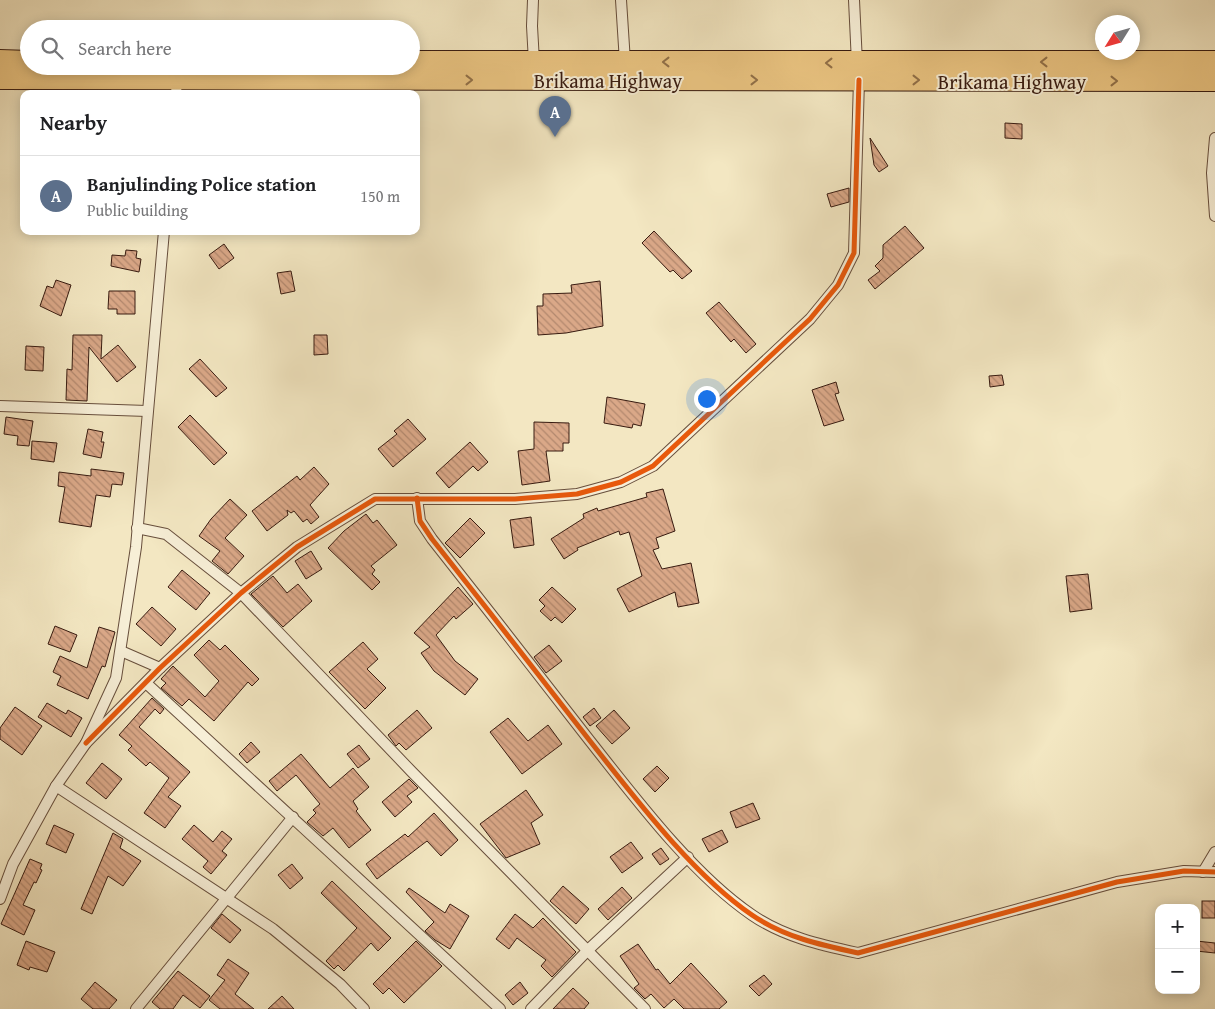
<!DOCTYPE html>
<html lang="en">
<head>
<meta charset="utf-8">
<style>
	body { margin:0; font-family:"Gentium Book Plus",serif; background:#f2f2f2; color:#202124 }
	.controls { position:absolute; right:15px; bottom:15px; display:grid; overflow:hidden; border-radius:10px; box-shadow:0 2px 12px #0003 }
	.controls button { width:45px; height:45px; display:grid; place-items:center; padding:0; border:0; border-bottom:1px solid #e0e0e0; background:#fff; color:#202124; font:25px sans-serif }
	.compass { position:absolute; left:1095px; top:15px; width:45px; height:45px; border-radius:50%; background:#fff; box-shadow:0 2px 12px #0003; rotate:233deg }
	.you { position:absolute; left:706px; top:398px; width:18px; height:18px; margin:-12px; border:4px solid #fff; border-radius:50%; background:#1a73e8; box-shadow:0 0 0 8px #1a73e833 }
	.badge { display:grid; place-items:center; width:32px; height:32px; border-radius:50%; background:#0b8043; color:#fff; font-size:16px; font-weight:700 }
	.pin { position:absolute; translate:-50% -41px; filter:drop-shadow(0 1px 2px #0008) }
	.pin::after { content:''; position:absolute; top:26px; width:18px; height:15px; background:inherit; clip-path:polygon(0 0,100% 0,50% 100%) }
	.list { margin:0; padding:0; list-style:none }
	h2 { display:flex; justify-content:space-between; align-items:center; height:65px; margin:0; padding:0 20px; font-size:21px }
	h2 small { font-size:16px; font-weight:400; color:#757577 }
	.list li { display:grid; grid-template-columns:32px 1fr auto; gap:15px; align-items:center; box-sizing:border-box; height:80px; padding:0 20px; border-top:1px solid #e0e0e0 }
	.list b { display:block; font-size:19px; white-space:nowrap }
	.list p { margin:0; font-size:16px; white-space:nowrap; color:#757577 }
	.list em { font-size:16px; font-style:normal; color:#757577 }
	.icon { flex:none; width:28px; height:28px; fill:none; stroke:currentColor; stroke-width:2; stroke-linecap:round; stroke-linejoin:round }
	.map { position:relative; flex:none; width:1215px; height:1009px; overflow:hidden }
	.search { position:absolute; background:#fff; box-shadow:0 2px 12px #0003; left:20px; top:20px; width:400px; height:55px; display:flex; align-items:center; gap:12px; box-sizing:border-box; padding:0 18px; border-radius:28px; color:#757577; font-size:19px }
	.panel { position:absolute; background:#fff; box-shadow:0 2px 12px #0003; left:20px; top:90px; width:400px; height:145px; border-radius:10px }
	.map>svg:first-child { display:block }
	.building { fill:url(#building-back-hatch); stroke:#381b10 }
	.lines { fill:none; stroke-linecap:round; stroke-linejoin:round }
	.street-casing { stroke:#674e3c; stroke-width:12 }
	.highway-casing { stroke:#381b10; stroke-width:22 }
	.street { stroke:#f7efd7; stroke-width:10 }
	.highway { stroke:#eac481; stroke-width:20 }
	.cycleway-casing { stroke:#f7efd7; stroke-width:8 }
	.cycleway { stroke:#e8590c; stroke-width:5 }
	.oneway { stroke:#917048 }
	.labels { text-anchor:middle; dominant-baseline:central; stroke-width:4; stroke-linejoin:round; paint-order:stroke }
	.street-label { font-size:20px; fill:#381b10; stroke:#f7efd7 }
</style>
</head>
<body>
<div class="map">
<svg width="1215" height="1009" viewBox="0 0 1215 1009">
	<defs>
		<pattern id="building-back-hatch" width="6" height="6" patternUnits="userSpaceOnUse" patternTransform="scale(1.25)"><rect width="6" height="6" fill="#daa888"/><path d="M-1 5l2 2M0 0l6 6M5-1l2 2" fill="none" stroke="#b2886e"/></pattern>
	</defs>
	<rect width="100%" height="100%" fill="#f3e7c2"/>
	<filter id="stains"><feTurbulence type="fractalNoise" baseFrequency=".004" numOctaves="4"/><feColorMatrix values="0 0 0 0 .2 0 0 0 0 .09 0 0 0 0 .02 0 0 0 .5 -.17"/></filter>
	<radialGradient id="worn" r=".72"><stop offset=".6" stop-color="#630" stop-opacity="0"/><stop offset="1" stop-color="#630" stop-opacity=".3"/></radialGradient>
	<g class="building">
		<polygon points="1005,123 1022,124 1022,139 1005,138"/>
		<polygon points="870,138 888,166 879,172 874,165"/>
		<polygon points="849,188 849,202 831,207 827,194"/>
		<polygon points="905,226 924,248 875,289 868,280 880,271 875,266 883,258 883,245"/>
		<polygon points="654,231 692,271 682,279 673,270 670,272 642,243"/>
		<polygon points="224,244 234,258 219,269 209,255"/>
		<polygon points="126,250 137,251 136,258 141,259 139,272 111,266 112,255 125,256"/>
		<polygon points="291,271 295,291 281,294 277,273"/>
		<polygon points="56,280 71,285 61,316 40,306 47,286 53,288"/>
		<polygon points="600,281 603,326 566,333 538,335 537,306 543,306 543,294 572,293 571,285"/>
		<polygon points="109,291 135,291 135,314 117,314 117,309 108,309"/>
		<polygon points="719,302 756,344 746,353 734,339 731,342 706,313"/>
		<polygon points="73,335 102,335 101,359 118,345 136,367 117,382 89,347 87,401 66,400 67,369 72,370"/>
		<polygon points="314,335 327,335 328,354 314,355"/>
		<polygon points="26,346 44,347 43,371 25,370"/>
		<polygon points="200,359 227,388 216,397 189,369"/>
		<polygon points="1002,375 1004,385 990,387 989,376"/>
		<polygon points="836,382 839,393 835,394 844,420 824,426 812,390"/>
		<polygon points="607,397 645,404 641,426 633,424 632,428 604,423"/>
		<polygon points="190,415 227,453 214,465 178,427"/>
		<polygon points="6,417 33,421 29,446 17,445 18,436 4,434"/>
		<polygon points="408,419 426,439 393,467 378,449 397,434 394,431"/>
		<polygon points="534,422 569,423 569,443 563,443 563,451 546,451 550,481 522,485 518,451 534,449"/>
		<polygon points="88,429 103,432 101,442 104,442 101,458 83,454"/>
		<polygon points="32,441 57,443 54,462 31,459"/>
		<polygon points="470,442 488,462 478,471 473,466 449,488 436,473"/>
		<polygon points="314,467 329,484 310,505 319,517 311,524 307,519 303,522 294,511 291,513 287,510 288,515 267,531 252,511 297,476 300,480"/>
		<polygon points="91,469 124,473 122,485 112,484 110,497 96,495 91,527 59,522 65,487 58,486 59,472 91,476"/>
		<polygon points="663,489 675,531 656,538 659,548 653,550 662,569 691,563 699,603 678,607 675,592 629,612 617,589 642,576 629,532 620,535 619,531 577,548 578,550 564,559 551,539 584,518 583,514 597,508 598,511 647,497 646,493"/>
		<polygon points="230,499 247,515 225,538 244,556 228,574 212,561 220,551 199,536 211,519"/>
		<polygon points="366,514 373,523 377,520 397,545 371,566 375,570 372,574 380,582 372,590 328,548 344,531"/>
		<polygon points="531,517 534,545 514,548 510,520"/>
		<polygon points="470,518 485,533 460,558 445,543"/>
		<polygon points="311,551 322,569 306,579 295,561"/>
		<polygon points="182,570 210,593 196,610 168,587"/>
		<polygon points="1088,574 1092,609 1070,612 1066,576"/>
		<polygon points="273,576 287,593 298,584 312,601 283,627 251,594"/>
		<polygon points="458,587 473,604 456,619 454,616 436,635 455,661 478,679 465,695 434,671 421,653 430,647 414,633"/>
		<polygon points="552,587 576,609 562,623 555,617 551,621 540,611 545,606 539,600"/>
		<polygon points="152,607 176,629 161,646 136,624"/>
		<polygon points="55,626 77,635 70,652 48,644"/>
		<polygon points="99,627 115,632 105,667 102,666 88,699 57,685 61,676 53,672 60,656 87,668"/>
		<polygon points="209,640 220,650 225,645 259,679 252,686 248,682 214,721 189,699 182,706 161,688 166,683 161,679 173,666 205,697 219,681 194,655"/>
		<polygon points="363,642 378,659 367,669 386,688 365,709 329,672"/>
		<polygon points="549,645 562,661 546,673 534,657"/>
		<polygon points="152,698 164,709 160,714 155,709 139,727 190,772 168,797 181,806 165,828 144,813 169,778 150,762 146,766 128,750 132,746 119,735"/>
		<polygon points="47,703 66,714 68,710 82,718 71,737 38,717"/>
		<polygon points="15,707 42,726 22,755 0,739 0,728"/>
		<polygon points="594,708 601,718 590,726 583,717"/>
		<polygon points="417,710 432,728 406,750 399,743 396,746 388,735"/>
		<polygon points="614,710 630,728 612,744 596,726"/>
		<polygon points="508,718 528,741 548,725 562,744 522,774 490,732"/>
		<polygon points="251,742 260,752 247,763 239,754"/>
		<polygon points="359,745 370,759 358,768 347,754"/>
		<polygon points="301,754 330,788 353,768 369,787 353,801 358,809 356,811 371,830 349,848 333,828 323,836 307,822 316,813 313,810 320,804 296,775 277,791 269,781"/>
		<polygon points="102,763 122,779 106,799 86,783"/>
		<polygon points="657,766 669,778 655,792 643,779"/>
		<polygon points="409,779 418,788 407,796 412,802 395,817 382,802"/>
		<polygon points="526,790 543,815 531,823 540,844 506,858 480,824"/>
		<polygon points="753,803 760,819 736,828 730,812"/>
		<polygon points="434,813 458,840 441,856 427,841 377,879 366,864 405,834 408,837"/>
		<polygon points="54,825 74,834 66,853 46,844"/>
		<polygon points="194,825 213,842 222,831 232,839 222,851 227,855 211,874 203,867 208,861 182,839"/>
		<polygon points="722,830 728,842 709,852 702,839"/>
		<polygon points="113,833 123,839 120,848 141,861 123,886 108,876 92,914 81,909"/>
		<polygon points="631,842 643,858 622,873 610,857"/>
		<polygon points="661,848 669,859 660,865 652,854"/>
		<polygon points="30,859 42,864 40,869 42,870 36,883 34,882 23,905 35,910 24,935 1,924"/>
		<polygon points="292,864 303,878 290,889 278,875"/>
		<polygon points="332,881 391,938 378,951 371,943 344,971 338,965 334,969 326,961 357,928 321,893"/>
		<polygon points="563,886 589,909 576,924 550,901"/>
		<polygon points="622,887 632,898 608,920 598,909"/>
		<polygon points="409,888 445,913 450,904 469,916 450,949 435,940 425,931 434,922 406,892"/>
		<rect x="1202" y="901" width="13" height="17"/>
		<polygon points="222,914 241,930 230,943 211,928"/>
		<polygon points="515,914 533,928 543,918 576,952 552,977 541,966 546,960 517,938 509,949 496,939"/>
		<polygon points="26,941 55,952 47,972 30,967 29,970 17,965"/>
		<polygon points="416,941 442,966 404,1003 389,988 383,994 373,984"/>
		<polygon points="1196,941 1215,943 1215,953 1196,951"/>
		<polygon points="638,944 656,970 658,969 670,984 691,963 727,1002 719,1009 684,1009 674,999 664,1008 651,994 645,999 634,988 639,984 620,956"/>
		<polygon points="228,959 249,973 235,994 254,1009 220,1009 209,1000 225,980 217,975"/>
		<polygon points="178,971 210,996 200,1008 183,995 173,1009 160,1009 152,1002"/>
		<polygon points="764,975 772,984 759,996 749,986"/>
		<polygon points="95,982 117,1000 109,1009 93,1009 81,999"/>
		<polygon points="520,982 528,993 513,1005 505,995"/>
		<polygon points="573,988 589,1003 584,1009 553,1009"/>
		<polygon points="282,996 294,1009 268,1009"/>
	</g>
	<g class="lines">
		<defs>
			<g id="street">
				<polyline points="533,0 532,26 534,62"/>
				<polyline points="621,0 625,62"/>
				<polyline points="854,0 857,63"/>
				<polyline points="176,94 178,66"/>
				<polyline points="1215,138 1212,173 1215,216"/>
				<polyline points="0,406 147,411"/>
				<path d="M417,498L420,521L432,539C485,606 538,674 590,741C635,798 693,875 752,915C784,937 821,945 858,953L1117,882L1184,871L1215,872"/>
				<polyline points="137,528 166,534 241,593 412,772 645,1009"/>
				<polyline points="121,651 160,668"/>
				<polyline points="146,683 500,1009"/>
				<polyline points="86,743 160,668 241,593 297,547 375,499 515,499 577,494 621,482 653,466 810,319 838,285 854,253 859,80"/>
				<polyline points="56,786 273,929 340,984 364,1009"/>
				<polyline points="1203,872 1215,852"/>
				<polyline points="0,899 13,864 56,786 86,743 116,678 136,547 164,231"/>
				<polyline points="136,1009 293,817"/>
				<polyline points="531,1009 589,949 688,857"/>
			</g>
			<g id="highway">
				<polyline points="0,60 29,61"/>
				<polyline points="411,61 1215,61"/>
				<polyline points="0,79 1215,81"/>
			</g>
		</defs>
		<use href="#street" class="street-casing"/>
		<use href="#highway" class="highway-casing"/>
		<use href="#street" class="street"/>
		<use href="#highway" class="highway"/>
		<defs>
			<g id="cycleway">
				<path d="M417,498L420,521L432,539C485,606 538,674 590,741C635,798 693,875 752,915C784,937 821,945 858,953L1117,882L1184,871L1215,872"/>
				<polyline points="86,743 160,668 241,593 297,547 375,499 515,499 577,494 621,482 653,466 810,319 838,285 854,253 859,80"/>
			</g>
		</defs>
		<use href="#cycleway" class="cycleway-casing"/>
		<use href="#cycleway" class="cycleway"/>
	</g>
	<defs><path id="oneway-chevron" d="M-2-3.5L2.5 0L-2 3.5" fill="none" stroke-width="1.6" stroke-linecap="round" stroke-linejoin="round" transform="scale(1.25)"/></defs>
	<g class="oneway">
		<use href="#oneway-chevron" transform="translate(666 62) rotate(-180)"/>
		<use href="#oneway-chevron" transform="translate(1044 62) rotate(180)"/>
		<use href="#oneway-chevron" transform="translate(829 63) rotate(-180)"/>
		<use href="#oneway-chevron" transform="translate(469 80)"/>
		<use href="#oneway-chevron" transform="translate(754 80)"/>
		<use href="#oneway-chevron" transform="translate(916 80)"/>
		<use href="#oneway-chevron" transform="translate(1114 81)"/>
	</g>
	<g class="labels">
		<g class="street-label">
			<text x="608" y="80">Brikama Highway</text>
			<text x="1012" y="81">Brikama Highway</text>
		</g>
	</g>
	<rect width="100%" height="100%" filter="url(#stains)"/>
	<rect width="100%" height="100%" fill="url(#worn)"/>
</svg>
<div class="controls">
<button>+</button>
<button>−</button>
</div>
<svg class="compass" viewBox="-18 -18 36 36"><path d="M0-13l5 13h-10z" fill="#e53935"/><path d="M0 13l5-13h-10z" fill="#757577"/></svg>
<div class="you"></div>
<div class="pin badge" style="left:555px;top:137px;background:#5c6f8a">A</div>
<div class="search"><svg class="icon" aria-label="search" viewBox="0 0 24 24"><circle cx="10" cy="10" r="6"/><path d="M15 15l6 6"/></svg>Search here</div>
<section class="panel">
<h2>Nearby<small></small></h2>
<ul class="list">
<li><span class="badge" style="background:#5c6f8a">A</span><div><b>Banjulinding Police station</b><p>Public building</p></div><em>150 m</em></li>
</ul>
</section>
</div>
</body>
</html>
